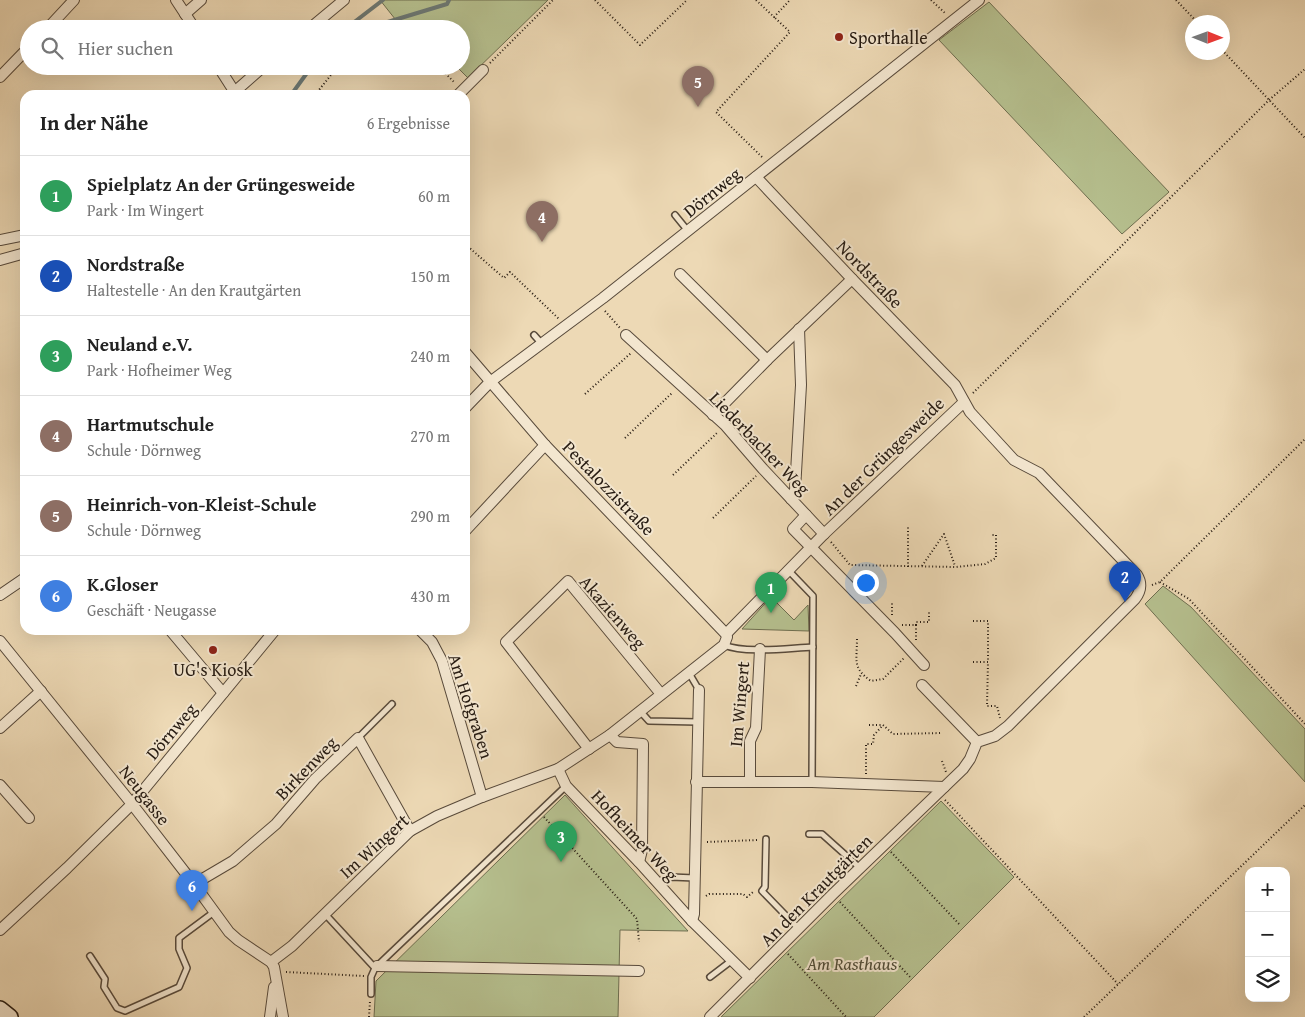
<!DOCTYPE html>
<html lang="de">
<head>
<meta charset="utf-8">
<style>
	body { margin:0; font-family:"Gentium Book Plus",serif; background:#f6f6f6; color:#222 }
	.controls { position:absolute; right:15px; bottom:15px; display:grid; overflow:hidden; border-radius:10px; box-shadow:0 5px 20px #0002 }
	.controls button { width:45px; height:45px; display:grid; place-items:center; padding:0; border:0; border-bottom:1px solid #e0e0e0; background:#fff; color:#222; font:25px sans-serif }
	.compass { position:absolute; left:1185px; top:15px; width:45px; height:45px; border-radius:50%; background:#fff; box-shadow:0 5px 20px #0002; rotate:91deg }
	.you { position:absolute; left:865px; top:582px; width:18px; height:18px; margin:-12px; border:4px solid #fff; border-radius:50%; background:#1a73e8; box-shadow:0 0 0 8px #1a73e833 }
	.badge { display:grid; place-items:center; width:32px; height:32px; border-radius:50%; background:#8f2418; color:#fff; font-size:16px; font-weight:700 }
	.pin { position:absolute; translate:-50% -41px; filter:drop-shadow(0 1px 2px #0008) }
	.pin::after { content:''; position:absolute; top:26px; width:18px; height:15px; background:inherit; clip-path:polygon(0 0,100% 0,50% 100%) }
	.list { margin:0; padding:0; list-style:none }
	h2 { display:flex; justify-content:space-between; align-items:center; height:65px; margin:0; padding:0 20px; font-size:21px }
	h2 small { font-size:16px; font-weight:400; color:#767676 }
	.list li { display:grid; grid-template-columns:32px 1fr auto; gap:15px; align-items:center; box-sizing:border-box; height:80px; padding:0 20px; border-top:1px solid #e0e0e0 }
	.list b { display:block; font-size:19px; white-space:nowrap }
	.list p { margin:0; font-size:16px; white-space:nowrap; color:#767676 }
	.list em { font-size:16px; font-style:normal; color:#767676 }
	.icon { flex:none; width:28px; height:28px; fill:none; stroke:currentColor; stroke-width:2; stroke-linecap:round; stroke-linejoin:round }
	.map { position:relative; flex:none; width:1305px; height:1017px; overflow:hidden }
	.search { position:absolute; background:#fff; box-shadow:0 5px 20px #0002; left:20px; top:20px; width:450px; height:55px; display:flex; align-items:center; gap:12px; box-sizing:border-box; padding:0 18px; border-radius:28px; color:#767676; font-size:19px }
	.panel { position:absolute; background:#fff; box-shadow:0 5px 20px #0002; left:20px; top:90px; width:450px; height:545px; border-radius:15px }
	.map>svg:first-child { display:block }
	.green { fill:#b6c08f; stroke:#6e6e50 }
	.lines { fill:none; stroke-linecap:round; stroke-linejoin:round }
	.stream { stroke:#6d7975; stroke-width:4 }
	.lane-casing { stroke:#584a3b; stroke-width:8 }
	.street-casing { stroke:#584a3b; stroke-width:12 }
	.secondary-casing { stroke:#261b12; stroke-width:18 }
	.path { stroke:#261b12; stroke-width:2; stroke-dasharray:1 2.5; stroke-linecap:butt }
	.lane { stroke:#f3e6cf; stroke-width:5 }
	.street { stroke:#f3e6cf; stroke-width:10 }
	.secondary { stroke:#f3e6cf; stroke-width:15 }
	.poi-dot { fill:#8f2418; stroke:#f3e6cf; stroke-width:2 }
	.labels { text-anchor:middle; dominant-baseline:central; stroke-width:4; stroke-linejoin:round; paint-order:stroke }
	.poi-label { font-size:18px; fill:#261b12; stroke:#f3e6cf; text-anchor:start }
	.street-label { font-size:18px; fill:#261b12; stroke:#f3e6cf }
	.park-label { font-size:18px; font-style:italic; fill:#514d38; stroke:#f3e6cf }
</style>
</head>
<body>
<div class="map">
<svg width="1305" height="1017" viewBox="0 0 1305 1017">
	<rect width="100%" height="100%" fill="#edd9b5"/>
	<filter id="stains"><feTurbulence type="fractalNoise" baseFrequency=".004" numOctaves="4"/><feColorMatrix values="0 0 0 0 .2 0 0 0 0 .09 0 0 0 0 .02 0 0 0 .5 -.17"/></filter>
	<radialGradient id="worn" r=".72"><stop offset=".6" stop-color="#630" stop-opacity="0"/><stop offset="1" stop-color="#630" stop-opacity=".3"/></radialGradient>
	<g class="green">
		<polygon points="380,0 548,0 468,78 456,66 461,66 461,29 403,29"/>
		<polygon points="989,2 1169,192 1122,234 939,40"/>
		<polygon points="1163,586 1191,607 1305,729 1305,782 1145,604"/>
		<polygon points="771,597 794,620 808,605 809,631 742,629"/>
		<polygon points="565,795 688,931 620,930 618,1017 374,1017 376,981"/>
		<polygon points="941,801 1014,877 874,1017 721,1017"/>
	</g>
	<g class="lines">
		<g class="stream">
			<polyline points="353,23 383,0"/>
			<polyline points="342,29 353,23 381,24 447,4 449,0"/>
			<polyline points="291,95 312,66"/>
		</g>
		<defs>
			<g id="lane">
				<polyline points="675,215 688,231"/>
				<polyline points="534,335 542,344"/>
				<polyline points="789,571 813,596 812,782"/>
				<path d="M724,645C746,654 788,648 813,647"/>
				<polyline points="689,673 699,690 700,689"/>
				<polyline points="640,711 649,721 698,722"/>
				<polyline points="358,738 392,704"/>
				<polyline points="809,834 822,834 860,868"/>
				<polyline points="766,839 765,887 762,891 798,928"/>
				<polyline points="657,882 671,877 695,878"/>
				<polyline points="325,914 375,968"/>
				<polyline points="90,956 105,979 104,987 117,1008 125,1011 179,987 187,968 179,949 179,938 214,912"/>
				<polyline points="710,977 731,961"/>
				<polyline points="371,994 371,977 375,968 566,786"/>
			</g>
			<g id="street">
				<polyline points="176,0 195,29"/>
				<polyline points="185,14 201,0"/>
				<polyline points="47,29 74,0"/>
				<polyline points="309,29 344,0"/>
				<polyline points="218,66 234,91"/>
				<polyline points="0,77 29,47"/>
				<polyline points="231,95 264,66"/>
				<polyline points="458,95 483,70"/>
				<polyline points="0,240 25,235"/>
				<polyline points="0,260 25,253"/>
				<polyline points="680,274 767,360"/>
				<polyline points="626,335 725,425 763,469 824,534"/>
				<polyline points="465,408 490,382 603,298 979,0"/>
				<polyline points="713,415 767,360 852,279"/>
				<polyline points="791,499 795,490 801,385 799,329"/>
				<polyline points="806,515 793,529 895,633 924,665"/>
				<polyline points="465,531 545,445"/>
				<polyline points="0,595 25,578"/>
				<polyline points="170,630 223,693"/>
				<polyline points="420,630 432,642 442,661 482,797"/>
				<polyline points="726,634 824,534 964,402"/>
				<polyline points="0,641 132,804 194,884 229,932 238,940 271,962 274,967 283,1017"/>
				<polyline points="922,685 977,742"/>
				<polyline points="0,728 41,691"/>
				<polyline points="610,735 617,742 643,744 642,850 639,862"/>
				<polyline points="589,749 506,642 568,581 661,694"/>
				<polyline points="558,769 566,786 639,862 692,921 750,978"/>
				<polyline points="696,782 812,782 944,787"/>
				<polyline points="750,782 750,741 756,728 760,649"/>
				<polyline points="0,785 29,818"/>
				<polyline points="194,884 233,861 276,824 315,779 358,738 410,831"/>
				<polyline points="692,921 694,914 699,690"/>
				<polyline points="0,930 67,868 132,804 275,630"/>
				<polyline points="271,962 292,946 410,831 437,816 482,797 558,769 610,735 724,645 727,637 726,634 545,445 465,352"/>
				<polyline points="377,966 639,971"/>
				<polyline points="270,1017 274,987"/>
				<path d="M710,1017L833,894L963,769L970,759L977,742L995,736L1008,726L1135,599C1141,591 1142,583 1137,575L1039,473L1014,460L970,412L955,385L852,279L756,177"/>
			</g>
			<polyline id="secondary" points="0,1009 10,1017"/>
		</defs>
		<use href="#lane" class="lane-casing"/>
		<use href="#street" class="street-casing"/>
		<use href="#secondary" class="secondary-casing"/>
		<g class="path">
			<polyline points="595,0 640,45 687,0"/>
			<polyline points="756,0 774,17 790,0"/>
			<polyline points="931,0 946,14"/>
			<polyline points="1176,0 1197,22"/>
			<polyline points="1222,50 1305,138"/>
			<polyline points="490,63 553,0"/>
			<polyline points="438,66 454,82"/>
			<polyline points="315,95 338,66"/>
			<polyline points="762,157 716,112 790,32 774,17"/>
			<polyline points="465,244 504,278 510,272 559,319"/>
			<polyline points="605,311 620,328"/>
			<polyline points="973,393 1269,100 1305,69"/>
			<polyline points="585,394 631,353"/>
			<polyline points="625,438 673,392"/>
			<polyline points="673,475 718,432"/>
			<polyline points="713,518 756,476"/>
			<polyline points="831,542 850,565 956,567 985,564 996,558 996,535 992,535"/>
			<polyline points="922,566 944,534 955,566"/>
			<polyline points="908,567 908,527"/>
			<polyline points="1160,582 1189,599 1305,724"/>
			<polyline points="1152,585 1160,582 1305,439"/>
			<polyline points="892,615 892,602"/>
			<polyline points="973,621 988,621 988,662"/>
			<polyline points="902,625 916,625 916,622 929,622 929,612"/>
			<path d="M857,639C857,660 852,668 871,681L883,679L904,658"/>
			<polyline points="916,640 916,625"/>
			<polyline points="973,662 988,662 987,706 997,706 1000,718"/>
			<polyline points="856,686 861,674"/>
			<polyline points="869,725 883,725 893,734 942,733"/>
			<polyline points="942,761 946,772"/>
			<polyline points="866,774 866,744 873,744 874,735 883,725"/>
			<polyline points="945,800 1118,984"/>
			<polyline points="544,817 637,919 639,942"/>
			<polyline points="707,842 757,840"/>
			<polyline points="891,852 960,925"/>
			<polyline points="706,896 709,894 743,894 747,897 753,892"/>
			<polyline points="840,902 910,977"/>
			<polyline points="788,954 846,1017"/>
			<polyline points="286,972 364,976"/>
			<polyline points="369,1017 370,1001"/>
			<polyline points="1084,1017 1305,805"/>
		</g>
		<use href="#lane" class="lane"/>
		<use href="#street" class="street"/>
		<use href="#secondary" class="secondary"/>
	</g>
	<g class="poi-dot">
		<circle cx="839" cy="37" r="5"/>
		<circle cx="213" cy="650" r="5"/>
	</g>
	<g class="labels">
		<g class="poi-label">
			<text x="849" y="37">Sporthalle</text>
			<text x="213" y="669" text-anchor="middle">UG's Kiosk</text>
		</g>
		<g class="street-label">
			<text transform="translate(712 192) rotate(-39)">Dörnweg</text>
			<text transform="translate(870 274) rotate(46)">Nordstraße</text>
			<text transform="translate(760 443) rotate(46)">Liederbacher Weg</text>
			<text transform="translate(883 456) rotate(-44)">An der Grüngesweide</text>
			<text transform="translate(609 488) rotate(46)">Pestalozzistraße</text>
			<text transform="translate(613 612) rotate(49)">Akazienweg</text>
			<text transform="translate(739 704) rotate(-85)">Im Wingert</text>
			<text transform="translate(471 706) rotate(72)">Am Hofgraben</text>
			<text transform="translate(171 731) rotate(-50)">Dörnweg</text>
			<text transform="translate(306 768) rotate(-46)">Birkenweg</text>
			<text transform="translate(145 795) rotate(52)">Neugasse</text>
			<text transform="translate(635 835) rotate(47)">Hofheimer Weg</text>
			<text transform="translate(374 846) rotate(-42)">Im Wingert</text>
			<text transform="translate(816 890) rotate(-45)">An den Krautgärten</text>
		</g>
		<g class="park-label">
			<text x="852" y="963">Am Rasthaus</text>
		</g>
	</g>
	<rect width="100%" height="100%" filter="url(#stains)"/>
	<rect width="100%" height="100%" fill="url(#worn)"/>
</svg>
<div class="controls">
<button>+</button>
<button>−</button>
<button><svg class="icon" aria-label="layers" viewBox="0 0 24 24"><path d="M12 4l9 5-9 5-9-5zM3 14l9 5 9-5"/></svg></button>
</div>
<svg class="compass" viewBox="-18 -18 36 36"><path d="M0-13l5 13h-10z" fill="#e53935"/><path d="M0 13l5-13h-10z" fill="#767676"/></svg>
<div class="you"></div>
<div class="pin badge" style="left:771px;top:613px;background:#2e9e5b">1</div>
<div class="pin badge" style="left:1125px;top:602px;background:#1a4fb4">2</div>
<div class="pin badge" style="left:561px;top:862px;background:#2e9e5b">3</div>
<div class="pin badge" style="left:542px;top:242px;background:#8d6e63">4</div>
<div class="pin badge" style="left:698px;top:107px;background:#8d6e63">5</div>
<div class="pin badge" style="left:192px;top:911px;background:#3f7fe0">6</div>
<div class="search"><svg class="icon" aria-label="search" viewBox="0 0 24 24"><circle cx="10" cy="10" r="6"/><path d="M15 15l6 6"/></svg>Hier suchen</div>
<section class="panel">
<h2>In der Nähe<small>6 Ergebnisse</small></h2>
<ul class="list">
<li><span class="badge" style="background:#2e9e5b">1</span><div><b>Spielplatz An der Grüngesweide</b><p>Park · Im Wingert</p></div><em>60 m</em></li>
<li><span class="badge" style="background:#1a4fb4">2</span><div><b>Nordstraße</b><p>Haltestelle · An den Krautgärten</p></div><em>150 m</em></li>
<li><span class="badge" style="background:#2e9e5b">3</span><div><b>Neuland e.V.</b><p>Park · Hofheimer Weg</p></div><em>240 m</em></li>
<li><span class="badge" style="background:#8d6e63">4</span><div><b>Hartmutschule</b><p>Schule · Dörnweg</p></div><em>270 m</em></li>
<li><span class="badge" style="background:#8d6e63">5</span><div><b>Heinrich-von-Kleist-Schule</b><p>Schule · Dörnweg</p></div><em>290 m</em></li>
<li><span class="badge" style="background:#3f7fe0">6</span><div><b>K.Gloser</b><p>Geschäft · Neugasse</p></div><em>430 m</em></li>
</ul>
</section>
</div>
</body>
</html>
